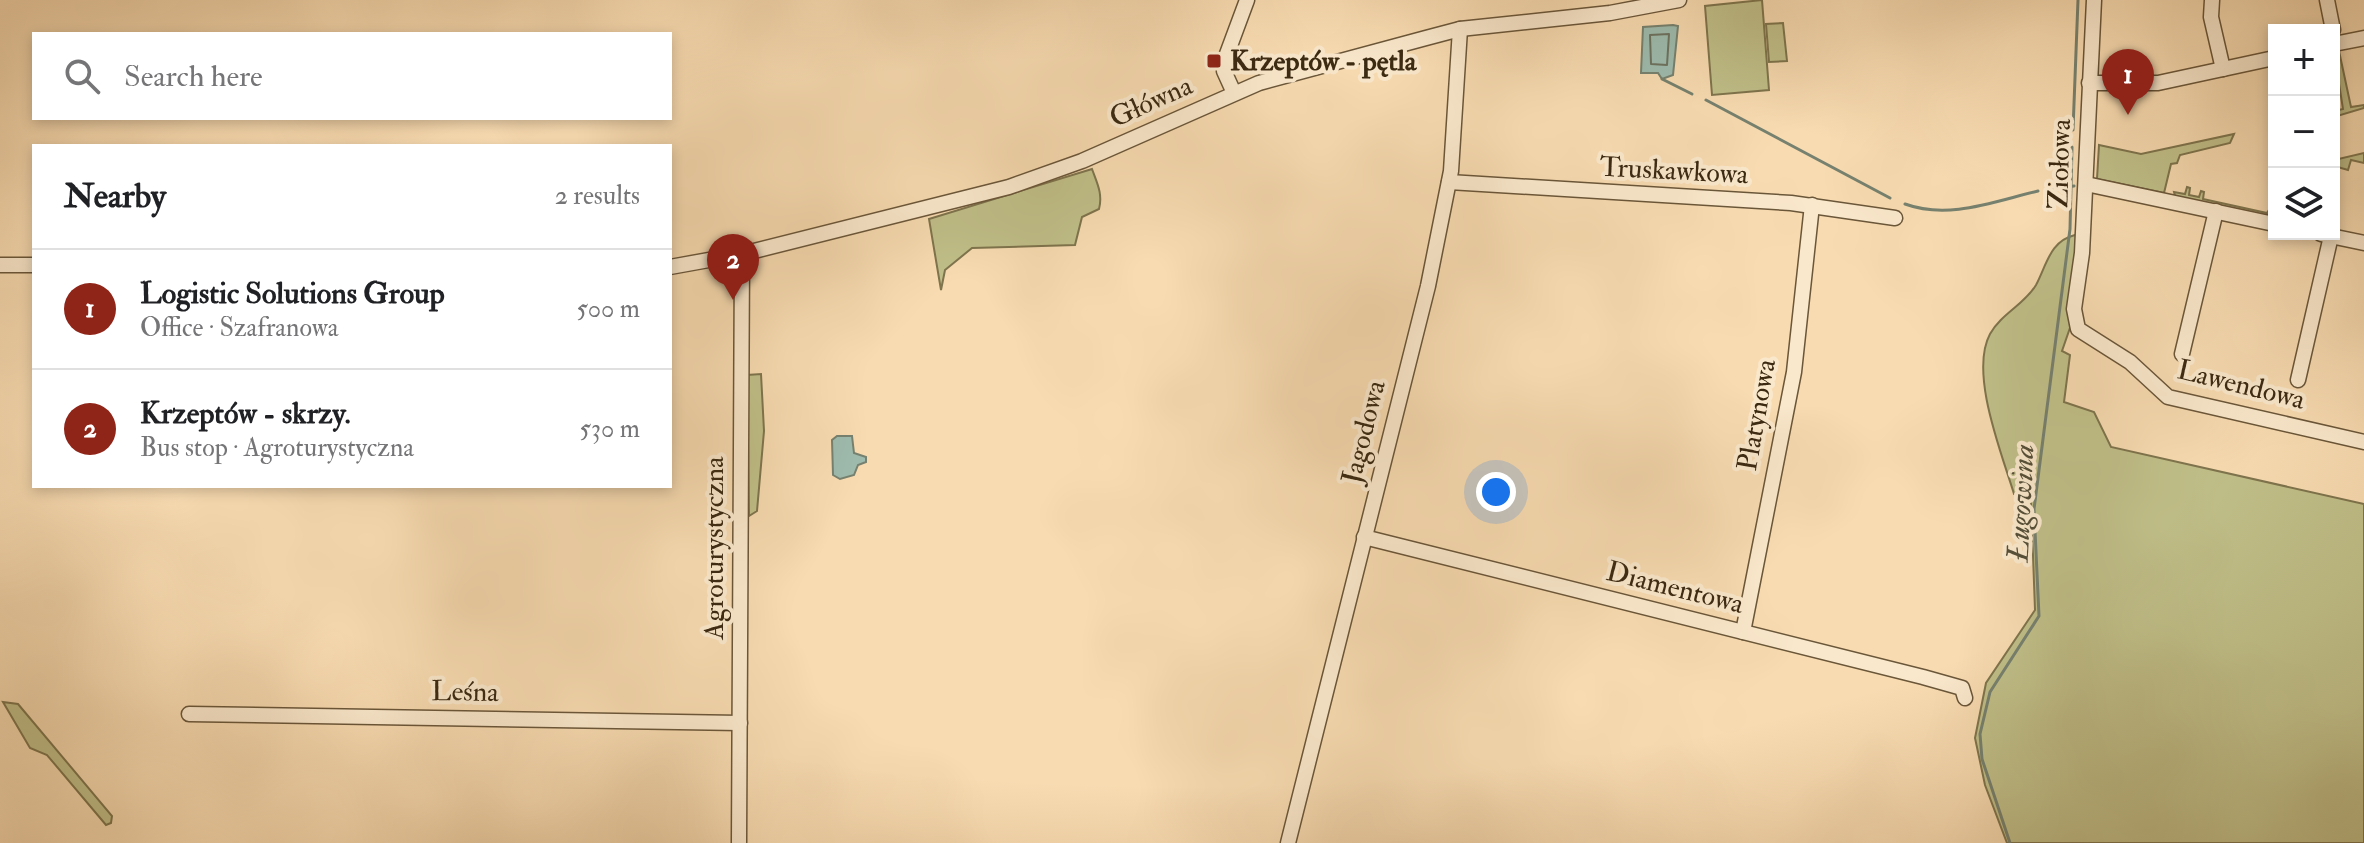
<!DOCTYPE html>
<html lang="en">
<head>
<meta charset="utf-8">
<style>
	body { margin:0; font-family:"IM FELL Double Pica",serif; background:#f2f2f2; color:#202124 }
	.controls { position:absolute; right:24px; top:24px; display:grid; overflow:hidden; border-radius:0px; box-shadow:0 4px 12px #0003 }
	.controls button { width:72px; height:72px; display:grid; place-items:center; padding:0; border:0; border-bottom:2px solid #e0e0e0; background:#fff; color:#202124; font:40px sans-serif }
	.you { position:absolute; left:1496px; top:492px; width:28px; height:28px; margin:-20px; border:6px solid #fff; border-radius:50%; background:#1a73e8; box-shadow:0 0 0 12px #1a73e833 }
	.badge { display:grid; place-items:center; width:52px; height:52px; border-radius:50%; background:#8f2418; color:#fff; font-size:26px; font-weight:700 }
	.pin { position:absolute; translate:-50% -66px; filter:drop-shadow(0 2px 4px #0008) }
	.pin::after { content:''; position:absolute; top:42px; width:28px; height:24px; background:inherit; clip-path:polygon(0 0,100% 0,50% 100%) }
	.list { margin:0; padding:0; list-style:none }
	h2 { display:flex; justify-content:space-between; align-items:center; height:104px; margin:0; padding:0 32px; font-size:34px }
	h2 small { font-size:26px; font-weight:400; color:#757577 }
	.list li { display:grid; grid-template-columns:52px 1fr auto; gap:24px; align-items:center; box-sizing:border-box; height:120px; padding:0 32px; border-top:2px solid #e0e0e0 }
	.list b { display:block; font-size:30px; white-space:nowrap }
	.list p { margin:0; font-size:26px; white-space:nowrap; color:#757577 }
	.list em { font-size:26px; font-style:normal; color:#757577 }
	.icon { flex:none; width:44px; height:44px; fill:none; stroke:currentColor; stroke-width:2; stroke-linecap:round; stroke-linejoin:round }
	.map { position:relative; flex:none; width:2364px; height:843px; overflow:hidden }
	.search { position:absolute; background:#fff; box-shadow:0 4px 12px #0003; left:32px; top:32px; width:640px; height:88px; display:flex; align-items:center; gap:20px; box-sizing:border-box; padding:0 28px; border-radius:0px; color:#757577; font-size:30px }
	.panel { position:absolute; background:#fff; box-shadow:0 4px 12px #0003; left:32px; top:144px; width:640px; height:344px; border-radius:0px }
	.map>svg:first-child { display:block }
	.green { fill:#c0bf89; stroke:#7e744d; stroke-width:2 }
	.water { fill:#9dbbae; stroke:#76816f; stroke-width:2 }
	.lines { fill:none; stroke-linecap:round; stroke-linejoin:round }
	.shore { stroke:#6c7260; stroke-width:2 }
	.stream { stroke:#76816f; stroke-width:3 }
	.minor-casing { stroke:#6a5639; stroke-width:17 }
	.minor { stroke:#fae8cc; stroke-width:14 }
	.poi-dot { fill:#8f2418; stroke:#fae8cc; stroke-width:3 }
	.labels { text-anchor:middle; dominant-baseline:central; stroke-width:8; stroke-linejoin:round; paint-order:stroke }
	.poi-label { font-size:28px; font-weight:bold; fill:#3b2911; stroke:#fae8cc; text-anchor:start }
	.street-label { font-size:28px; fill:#3b2911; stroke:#fae8cc }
	.water-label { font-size:30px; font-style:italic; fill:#544e38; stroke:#fae8cc }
</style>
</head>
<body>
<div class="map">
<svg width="2364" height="843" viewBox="0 0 2364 843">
	<rect width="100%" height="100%" fill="#f8dbb1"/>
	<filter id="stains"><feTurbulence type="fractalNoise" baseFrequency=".0025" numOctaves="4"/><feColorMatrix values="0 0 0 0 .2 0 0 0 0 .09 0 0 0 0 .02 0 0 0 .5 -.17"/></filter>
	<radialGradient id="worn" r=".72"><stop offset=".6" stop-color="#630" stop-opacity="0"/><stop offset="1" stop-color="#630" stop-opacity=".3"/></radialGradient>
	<g class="green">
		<polygon points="1762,0 1769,90 1712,95 1705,6"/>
		<polygon points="1783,23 1787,61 1769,62 1766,24"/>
		<polygon points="2339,51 2351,107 2364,105 2364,108 2334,117 2334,111 2343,109 2334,52"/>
		<polygon points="2234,134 2230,143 2180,155 2177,163 2171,164 2164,193 2097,179 2099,145 2141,154"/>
		<polygon points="2364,153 2364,163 2351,160 2348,170 2334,166 2334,160"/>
		<path d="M1092,169C1097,183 1103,194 1099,209L1082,217L1075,245L972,248L945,270L941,290L929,219Z"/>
		<polygon points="2187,187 2190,188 2189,195 2199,197 2201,191 2204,192 2203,199 2267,213 2274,202 2274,207 2265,216 2175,196 2174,192 2185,194"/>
		<path d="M2075,235L2079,239L2072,322L2062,351L2070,355L2064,402L2094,412L2111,447L2364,504V843H2007L1985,785L1975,738L1986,683L2035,610L2031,501L2014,494C2002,454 1969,373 1990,334C2001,314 2025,304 2036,285C2047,264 2050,241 2075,235Z"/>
		<polygon points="761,374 764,431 757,511 749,516 747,375"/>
		<polygon points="3,702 18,704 112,816 111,823 106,825 47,755 30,748"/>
	</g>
	<g class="water">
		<polygon points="1673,25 1678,26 1673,75 1662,79 1658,73 1641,73 1643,27"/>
		<polygon points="837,436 852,436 854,453 866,457 866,462 858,465 854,475 840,479 833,475 832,440"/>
	</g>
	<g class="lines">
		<polygon class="shore" points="1669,34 1667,65 1651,64 1650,35"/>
		<g class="stream">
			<polyline points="1662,79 1692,94"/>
			<polyline points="1706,100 1890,198"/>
			<polyline points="2073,130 2078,0"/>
			<polyline points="2049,189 2074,186"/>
			<path d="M1905,204C1949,220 1995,201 2038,191"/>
			<polyline points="2010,843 1982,759 1980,734 1990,692 2039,616 2034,509 2070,229 2072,147"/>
		</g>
		<defs>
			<g id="minor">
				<polyline points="2094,0 2082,253 2074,309 2078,329 2130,362 2168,397 2364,442"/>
				<polyline points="2212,0 2211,17 2223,69"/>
				<polyline points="2327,0 2333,30"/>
				<polyline points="2334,44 2364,38"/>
				<polyline points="2089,83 2158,83 2274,58"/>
				<polyline points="1234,93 1224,71 1224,62 1247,0"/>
				<polyline points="1449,182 1791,203 1895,218"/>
				<polyline points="2086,184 2274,224"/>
				<polyline points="2321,234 2364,243"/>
				<polyline points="0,265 34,265"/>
				<polyline points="670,267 742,254 1009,187 1082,161 1259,83 1426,38 1460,29 1610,13 1679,0"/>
				<polyline points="2182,354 2216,211"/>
				<polyline points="2298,380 2331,236"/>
				<polyline points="1364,537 1923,677 1962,688 1965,698"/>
				<polyline points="1743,632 1794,372 1812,205"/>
				<polyline points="189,714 740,723"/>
				<polyline points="739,843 742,254"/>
				<polyline points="1288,843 1428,286 1451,171 1460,29"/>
			</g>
		</defs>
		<use href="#minor" class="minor-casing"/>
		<use href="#minor" class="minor"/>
	</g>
	<rect class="poi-dot" x="1206" y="53" width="16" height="16" rx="4"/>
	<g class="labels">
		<g class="poi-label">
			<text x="1230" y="61">Krzeptów - pętla</text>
		</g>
		<g class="street-label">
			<text transform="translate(1151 102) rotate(-24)">Główna</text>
			<text transform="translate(2060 164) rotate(-88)">Ziołowa</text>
			<text transform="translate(1674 171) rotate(3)">Truskawkowa</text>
			<text transform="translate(2241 385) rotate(14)">Lawendowa</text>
			<text transform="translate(1757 415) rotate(-80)">Platynowa</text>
			<text transform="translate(1364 432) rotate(-76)">Jagodowa</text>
			<text transform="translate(714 548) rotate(-90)">Agroturystyczna</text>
			<text transform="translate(1675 588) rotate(14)">Diamentowa</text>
			<text transform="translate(465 692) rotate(1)">Leśna</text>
		</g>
		<g class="water-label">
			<text transform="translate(2021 503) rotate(-87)">Ługowina</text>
		</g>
	</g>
	<rect width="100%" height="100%" filter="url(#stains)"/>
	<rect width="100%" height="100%" fill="url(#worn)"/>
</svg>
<div class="controls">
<button>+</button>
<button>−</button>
<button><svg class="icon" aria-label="layers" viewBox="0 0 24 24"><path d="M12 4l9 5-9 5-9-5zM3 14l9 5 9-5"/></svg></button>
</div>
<div class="you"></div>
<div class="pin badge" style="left:2128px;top:115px">1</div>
<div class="pin badge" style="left:733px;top:300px">2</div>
<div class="search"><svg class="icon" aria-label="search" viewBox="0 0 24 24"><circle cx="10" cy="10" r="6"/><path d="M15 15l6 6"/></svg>Search here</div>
<section class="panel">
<h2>Nearby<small>2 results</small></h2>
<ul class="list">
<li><span class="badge">1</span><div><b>Logistic Solutions Group</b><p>Office · Szafranowa</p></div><em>500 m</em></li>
<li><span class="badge">2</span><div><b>Krzeptów - skrzy.</b><p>Bus stop · Agroturystyczna</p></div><em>530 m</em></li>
</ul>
</section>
</div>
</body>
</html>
